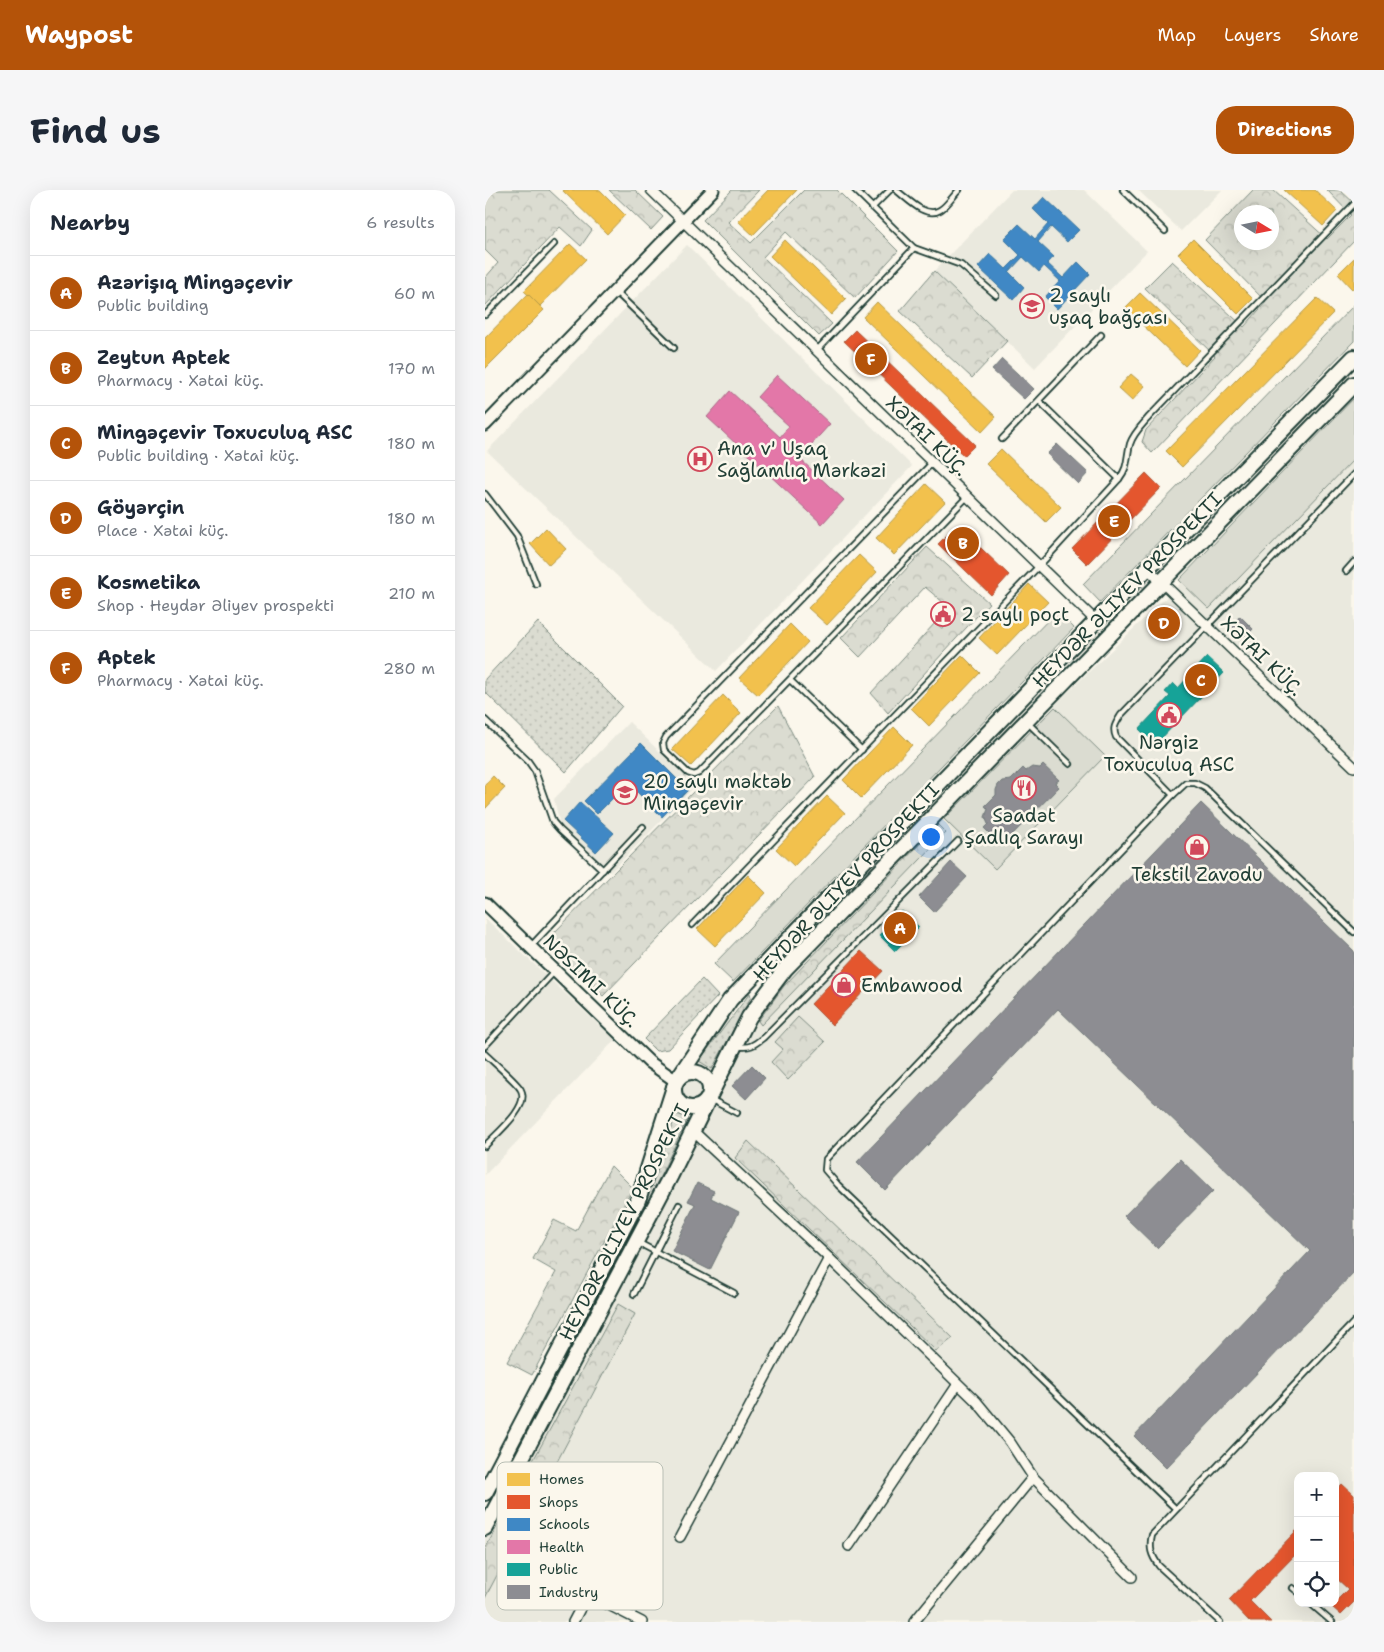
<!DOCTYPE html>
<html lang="en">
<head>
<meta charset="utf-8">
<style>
	body { margin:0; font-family:"Shantell Sans",sans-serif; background:#f6f6f7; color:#1f2937 }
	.controls { position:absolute; right:15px; bottom:15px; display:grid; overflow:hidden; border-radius:10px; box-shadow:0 5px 20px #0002 }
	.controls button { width:45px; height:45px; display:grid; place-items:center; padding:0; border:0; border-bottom:1px solid #e0e1e3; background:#fff; color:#1f2937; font:25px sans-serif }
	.compass { position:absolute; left:749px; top:15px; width:45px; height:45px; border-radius:50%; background:#fff; box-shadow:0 5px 20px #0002; rotate:100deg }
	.you { position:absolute; left:445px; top:646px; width:18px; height:18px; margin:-12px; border:4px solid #fff; border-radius:50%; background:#1a73e8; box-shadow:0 0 0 8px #1a73e833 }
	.badge { display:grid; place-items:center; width:32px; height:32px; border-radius:50%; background:#b45309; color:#fff; font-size:16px; font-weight:700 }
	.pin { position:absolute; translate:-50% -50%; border:2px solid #fff; box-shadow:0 1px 5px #0006 }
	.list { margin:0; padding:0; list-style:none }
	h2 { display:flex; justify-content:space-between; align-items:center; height:65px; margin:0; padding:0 20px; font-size:21px }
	h2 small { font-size:16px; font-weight:400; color:#747a83 }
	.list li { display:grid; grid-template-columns:32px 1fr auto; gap:15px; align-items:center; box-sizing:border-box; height:75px; padding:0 20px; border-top:1px solid #e0e1e3 }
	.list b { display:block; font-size:19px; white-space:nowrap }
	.list p { margin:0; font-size:16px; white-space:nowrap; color:#747a83 }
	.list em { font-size:16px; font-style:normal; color:#747a83 }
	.icon { flex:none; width:28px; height:28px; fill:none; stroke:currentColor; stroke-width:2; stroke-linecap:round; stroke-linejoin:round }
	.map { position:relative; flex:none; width:869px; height:1432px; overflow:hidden; border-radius:20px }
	header { display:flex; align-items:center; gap:30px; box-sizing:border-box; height:70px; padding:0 25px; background:#b45309; color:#fff }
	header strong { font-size:24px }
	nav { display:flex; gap:28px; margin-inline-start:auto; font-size:18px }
	.intro { display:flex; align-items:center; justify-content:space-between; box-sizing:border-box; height:120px; padding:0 30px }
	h1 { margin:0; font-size:35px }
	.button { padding:12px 22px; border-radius:20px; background:#b45309; color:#fff; font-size:18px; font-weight:700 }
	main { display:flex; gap:30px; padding:0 30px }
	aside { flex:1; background:#fff; border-radius:20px; box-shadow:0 5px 20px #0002 }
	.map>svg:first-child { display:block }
	.built { fill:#eae9de; fill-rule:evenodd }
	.grass { fill:url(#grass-dots); stroke:#7d8c82 }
	.forest { fill:url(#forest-crowns); stroke:#7d8c82; fill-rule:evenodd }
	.park { fill:#dbdcd1; stroke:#7d8c82 }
	.homes { fill:#f2c14e; stroke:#b39946 }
	.shops { fill:#e4572e; stroke:#a94f30 }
	.schools { fill:#3f88c5; stroke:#35729a }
	.health { fill:#e377a8; stroke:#a86685 }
	.public { fill:#17a398; stroke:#19847a }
	.industry { fill:#8d8d92; stroke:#6c7576 }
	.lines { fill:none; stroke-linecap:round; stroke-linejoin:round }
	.service-casing { stroke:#1f3d34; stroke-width:8 }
	.minor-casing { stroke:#1f3d34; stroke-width:12 }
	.tertiary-casing { stroke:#1f3d34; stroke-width:15 }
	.primary-casing { stroke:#1f3d34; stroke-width:18 }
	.service { stroke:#fbf7ec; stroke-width:4.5 }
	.minor { stroke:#fbf7ec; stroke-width:9 }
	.tertiary { stroke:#fbf7ec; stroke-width:11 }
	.primary { stroke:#fbf7ec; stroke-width:14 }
	.labels { text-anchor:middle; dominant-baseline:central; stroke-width:5; stroke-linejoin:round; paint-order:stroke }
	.poi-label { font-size:19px; fill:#1f3d34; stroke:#fbf7ec; text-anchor:start }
	.street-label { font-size:19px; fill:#1f3d34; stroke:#fbf7ec }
	.key { fill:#fbf7ec; stroke:#b9bfb5; stroke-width:1 }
	.key-label { font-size:14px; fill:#1f3d34 }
</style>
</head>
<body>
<header>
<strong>Waypost</strong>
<nav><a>Map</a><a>Layers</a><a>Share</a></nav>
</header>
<div class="intro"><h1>Find us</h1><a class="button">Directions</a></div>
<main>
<aside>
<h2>Nearby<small>6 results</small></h2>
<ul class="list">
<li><span class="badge">A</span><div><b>Azərişıq Mingəçevir</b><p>Public building</p></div><em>60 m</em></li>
<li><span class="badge">B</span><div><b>Zeytun Aptek</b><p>Pharmacy · Xətai küç.</p></div><em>170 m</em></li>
<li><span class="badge">C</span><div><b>Mingəçevir Toxuculuq ASC</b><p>Public building · Xətai küç.</p></div><em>180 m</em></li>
<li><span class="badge">D</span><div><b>Göyərçin</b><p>Place · Xətai küç.</p></div><em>180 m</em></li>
<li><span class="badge">E</span><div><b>Kosmetika</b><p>Shop · Heydər Əliyev prospekti</p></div><em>210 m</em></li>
<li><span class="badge">F</span><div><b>Aptek</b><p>Pharmacy · Xətai küç.</p></div><em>280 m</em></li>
</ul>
</aside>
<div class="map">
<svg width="869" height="1432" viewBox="0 0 869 1432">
	<defs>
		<pattern id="grass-dots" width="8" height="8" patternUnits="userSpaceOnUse" patternTransform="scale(1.25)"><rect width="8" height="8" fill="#dbdcd1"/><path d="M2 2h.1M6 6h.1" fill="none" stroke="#bcbeb4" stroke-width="1.8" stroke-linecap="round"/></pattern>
		<pattern id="forest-crowns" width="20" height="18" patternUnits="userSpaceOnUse" patternTransform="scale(1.25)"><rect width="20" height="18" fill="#dbdcd1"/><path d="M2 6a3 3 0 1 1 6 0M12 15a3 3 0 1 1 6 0" fill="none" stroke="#bcbeb4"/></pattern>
	</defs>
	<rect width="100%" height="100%" fill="#fbf7ec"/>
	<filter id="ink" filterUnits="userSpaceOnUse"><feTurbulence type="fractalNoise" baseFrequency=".02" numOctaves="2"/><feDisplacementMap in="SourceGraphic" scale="10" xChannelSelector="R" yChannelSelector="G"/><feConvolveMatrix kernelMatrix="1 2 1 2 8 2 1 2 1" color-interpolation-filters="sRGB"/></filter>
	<g filter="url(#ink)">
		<g class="built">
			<polygon points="527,0 599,0 662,61 550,178 449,81"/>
			<polygon points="653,0 737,0 696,41"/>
			<polygon points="202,55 427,276 231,481 2,261"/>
			<path d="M869,226V1432H0V1327L210,862ZM813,1286H850V1413H813Z"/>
			<polygon points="144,532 210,596 126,682 75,635 69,609"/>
			<polygon points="0,728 130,850 0,985"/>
		</g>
		<g class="grass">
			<polygon points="53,432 137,516 81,582 0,502 0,489"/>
			<polygon points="217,789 233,806 183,859 171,861 159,849"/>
			<polygon points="265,803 266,807 227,879 214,871"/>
			<polygon points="191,924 203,928 170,997 167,996"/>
		</g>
		<g class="forest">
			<polygon points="0,0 64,0 107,40 96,56 75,37 0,116 0,88 13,73 0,60"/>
			<polygon points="124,0 150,0 178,27 166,40"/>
			<polygon points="247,0 274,0 243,32 266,53 319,0 352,0 413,61 370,108 301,42 278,67 347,134 334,146 218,30"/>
			<path d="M768,0H788L842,49L866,25L842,0H855L869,13V51L667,263L657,252L661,240L730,166L660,98L687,71L759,137L781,112L720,50ZM756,22H786V52H756Z"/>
			<polygon points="449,81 522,151 487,188 415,121"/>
			<polygon points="442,357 504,413 403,523 386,503 450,433 458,439 472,424 440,397 375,467 356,448"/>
			<polygon points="293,516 330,587 118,806 60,752"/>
			<polygon points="453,635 461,643 276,835 273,831 299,796"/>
			<polygon points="313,827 340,852 303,890 286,872 298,859 290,852"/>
			<polygon points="263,951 468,1148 451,1161 250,968"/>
			<polygon points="126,976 148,998 47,1185 22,1172 71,1082 48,1069 69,1030 91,1041"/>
			<polygon points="133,1114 150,1124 0,1408 0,1359"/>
		</g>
		<g class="park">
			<polygon points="869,115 869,151 615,412 598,394"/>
			<polygon points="869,208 869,269 724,419 694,390"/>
			<polygon points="572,421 589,438 248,792 229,774"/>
			<polygon points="570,517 620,566 510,679 459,629"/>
		</g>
		<g class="homes">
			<polygon points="77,0 115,0 140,25 122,44"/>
			<polygon points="283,0 312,0 268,45 253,31"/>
			<polygon points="799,0 830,0 852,21 838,36"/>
			<polygon points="708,49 768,109 753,124 693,64"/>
			<polygon points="300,50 361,109 346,125 285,66"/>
			<polygon points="85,54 101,69 55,116 39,101"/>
			<polygon points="869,68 869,97 867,99 853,84"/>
			<polygon points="655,103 715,160 700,176 640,118"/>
			<polygon points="43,104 59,120 0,179 0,148"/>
			<polygon points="832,108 848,123 697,277 681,261"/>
			<polygon points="392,112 511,227 497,242 378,127"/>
			<polygon points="646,184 660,196 647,211 633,198"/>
			<polygon points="516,259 576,317 561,332 501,274"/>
			<polygon points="441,294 460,312 409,365 391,348"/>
			<polygon points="61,338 81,359 64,375 45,354"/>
			<polygon points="374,365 392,382 342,435 323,418"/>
			<polygon points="544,394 563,412 512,465 494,448"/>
			<polygon points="305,434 323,452 273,505 254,488"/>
			<polygon points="477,465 495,483 444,536 426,518"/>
			<polygon points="238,505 256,523 206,576 187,559"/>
			<polygon points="409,537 427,555 376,608 358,590"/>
			<polygon points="8,586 20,598 0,619 0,595"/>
			<polygon points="342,606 360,623 309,676 291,659"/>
			<polygon points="263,685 281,703 230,756 212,739"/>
		</g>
		<g class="shops">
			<polygon points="370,140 490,255 479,266 359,151"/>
			<polygon points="661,283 676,298 602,374 587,359"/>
			<polygon points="472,335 524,385 506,405 453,354"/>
			<polygon points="376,761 398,781 347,835 326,814"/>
			<polygon points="857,1294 869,1305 869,1412 856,1425 846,1416 863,1399 850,1387 850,1301"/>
			<polygon points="813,1339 813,1362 765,1411 786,1432 765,1432 744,1410"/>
		</g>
		<g class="schools">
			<polygon points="559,7 594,40 582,52 566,37 553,52 569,67 562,73 578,88 593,72 605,84 572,119 560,107 575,91 559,76 554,82 538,67 524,82 539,97 528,110 493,77 505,64 521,79 535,65 519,49 534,34 550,49 563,34 548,19"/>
			<polygon points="156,553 203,600 177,627 143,593 112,624 99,611"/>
			<polygon points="95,612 129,643 111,662 78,631"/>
		</g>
		<polygon class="health" points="292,185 345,234 314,268 359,310 337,334 222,227 245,201 295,247 304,236 272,207"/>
		<g class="public">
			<polygon points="458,414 466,423 457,431 449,423"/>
			<polygon points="722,467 739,483 670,555 654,539 685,506 680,502 688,493 693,498"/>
			<polygon points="417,721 434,737 410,761 394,745"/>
		</g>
		<g class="industry">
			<polygon points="517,169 549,199 539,209 507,180"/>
			<polygon points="572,254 603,283 593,294 562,264"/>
			<polygon points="755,426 768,439 758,450 744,438"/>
			<polygon points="558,575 574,590 570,593 574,597 521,651 517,648 513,652 499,638 503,634 500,627 503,619 500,616 511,605 511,600 513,595 517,591 526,590 538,578 541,581 547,577 555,578"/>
			<polygon points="716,613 869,761 869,1082 681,1278 649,1246 825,1061 573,819 400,1000 372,972"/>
			<polygon points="466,672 482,687 449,722 434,707"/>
			<polygon points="267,875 280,888 261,909 247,896"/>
			<polygon points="695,969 728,1001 672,1058 639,1026"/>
			<polygon points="212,993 229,1001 226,1008 254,1022 225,1080 187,1061 210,1014 203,1011"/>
		</g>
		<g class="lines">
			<defs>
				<g id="service">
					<path d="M411,0C422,8 440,29 455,20C462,16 468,6 474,0"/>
					<polyline points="638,0 680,41"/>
					<polyline points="387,18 405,0"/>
					<polyline points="429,58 476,75 511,105"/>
					<polyline points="131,102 189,158"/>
					<polyline points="0,125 69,54"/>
					<polyline points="332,160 429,58 370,0"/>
					<polyline points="554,211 634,289"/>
					<polyline points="517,249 616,145"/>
					<polyline points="447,273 181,547 178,553 179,560 203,583 209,585 214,583 482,307"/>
					<polyline points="0,304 32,346 51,394"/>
					<polyline points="861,381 869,372"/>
					<polyline points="305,490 377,560"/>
					<polyline points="0,530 43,571 50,581 68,632 75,640 118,680"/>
					<polyline points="542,532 585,574"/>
					<polyline points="688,605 701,593 710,593 720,598 869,742"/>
					<path d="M207,735L554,376L634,289C644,276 641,269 645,254C648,244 657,235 664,227L869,14"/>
					<polyline points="46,756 158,637"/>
					<polyline points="0,856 69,782"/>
					<path d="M253,856C265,859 270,854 279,847L473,651"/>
					<path d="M0,864C7,871 33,893 36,900C45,917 11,944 0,956"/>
					<polyline points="225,909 252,923"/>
					<polyline points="152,1052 249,1103"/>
					<polyline points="149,1104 194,1015"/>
					<path d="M691,1319L353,995L340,980L341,969L688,605L631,547C627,538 631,533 636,525L869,284"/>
					<polyline points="808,1398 813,1402"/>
					<polyline points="825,1413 847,1432"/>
					<path d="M735,1432L674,1376C666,1365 664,1358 667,1345L869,1132"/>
				</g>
				<g id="minor">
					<polyline points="166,0 611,431"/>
					<polyline points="663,379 869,577"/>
					<polyline points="208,941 344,1068 492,1212 525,1252 548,1287 647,1387"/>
					<polyline points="195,1347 344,1068"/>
					<polyline points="364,1356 473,1194"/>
					<polyline points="102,1404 157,1432"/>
					<polyline points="88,1432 117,1377"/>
					<polyline points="429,1432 548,1287"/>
				</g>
				<g id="tertiary">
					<polyline points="0,235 228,0"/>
					<polyline points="0,713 164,872 191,891"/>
				</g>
				<g id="primary">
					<circle cx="207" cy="900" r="18"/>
					<polyline points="191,891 245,810 611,431 869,167"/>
					<polyline points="0,1303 153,1010 189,897"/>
					<polyline points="0,1338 186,985 250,855 264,827 300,779 869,194"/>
				</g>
			</defs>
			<use href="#service" class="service-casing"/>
			<use href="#minor" class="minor-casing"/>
			<use href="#tertiary" class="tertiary-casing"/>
			<use href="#primary" class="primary-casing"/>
			<use href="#service" class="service"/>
			<use href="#minor" class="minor"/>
			<use href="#tertiary" class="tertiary"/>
			<use href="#primary" class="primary"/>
		</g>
	</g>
	<defs>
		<symbol id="school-ring" viewBox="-11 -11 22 22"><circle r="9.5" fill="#fbf7ec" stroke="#d1495b" stroke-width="1.5"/><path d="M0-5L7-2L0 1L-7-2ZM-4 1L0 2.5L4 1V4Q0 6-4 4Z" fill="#d1495b"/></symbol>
		<symbol id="hospital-ring" viewBox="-11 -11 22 22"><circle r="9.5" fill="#fbf7ec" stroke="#d1495b" stroke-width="1.5"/><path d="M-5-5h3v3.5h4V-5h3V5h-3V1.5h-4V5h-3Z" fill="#d1495b"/></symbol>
		<symbol id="civic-ring" viewBox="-11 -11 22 22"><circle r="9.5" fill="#fbf7ec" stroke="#d1495b" stroke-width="1.5"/><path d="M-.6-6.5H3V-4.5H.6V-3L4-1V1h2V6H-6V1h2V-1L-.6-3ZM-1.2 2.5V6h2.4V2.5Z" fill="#d1495b"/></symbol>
		<symbol id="restaurant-ring" viewBox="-11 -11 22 22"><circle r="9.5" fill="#fbf7ec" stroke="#d1495b" stroke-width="1.5"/><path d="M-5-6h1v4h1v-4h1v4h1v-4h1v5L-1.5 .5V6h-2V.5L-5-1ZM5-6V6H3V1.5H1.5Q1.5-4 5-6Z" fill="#d1495b"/></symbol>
		<symbol id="shop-ring" viewBox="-11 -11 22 22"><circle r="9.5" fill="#fbf7ec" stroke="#d1495b" stroke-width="1.5"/><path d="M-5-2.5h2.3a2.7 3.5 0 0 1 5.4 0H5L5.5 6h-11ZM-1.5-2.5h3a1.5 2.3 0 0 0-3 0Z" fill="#d1495b"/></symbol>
	</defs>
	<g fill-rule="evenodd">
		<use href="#school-ring" x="533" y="102" width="28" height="28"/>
		<use href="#hospital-ring" x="201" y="255" width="28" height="28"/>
		<use href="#civic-ring" x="444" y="410" width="28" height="28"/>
		<use href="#civic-ring" x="670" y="511" width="28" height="28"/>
		<use href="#restaurant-ring" x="525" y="584" width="28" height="28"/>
		<use href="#school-ring" x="126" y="588" width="28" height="28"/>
		<use href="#shop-ring" x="698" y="643" width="28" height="28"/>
		<use href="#shop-ring" x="345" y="781" width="28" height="28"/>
	</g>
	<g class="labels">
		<g class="poi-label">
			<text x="564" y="105">2 saylı<tspan x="564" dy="22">uşaq bağçası</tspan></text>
			<text x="232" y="258">Ana v' Uşaq<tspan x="232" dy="22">Sağlamlıq Mərkəzi</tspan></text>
			<text x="476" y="424">2 saylı poçt</text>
			<text x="684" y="552" text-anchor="middle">Nərgiz<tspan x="684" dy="22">Toxuculuq ASC</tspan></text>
			<text x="158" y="591">20 saylı məktəb<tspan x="158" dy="22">Mingəçevir</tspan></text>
			<text x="539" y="625" text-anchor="middle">Səadət<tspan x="539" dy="22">Şadlıq Sarayı</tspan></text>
			<text x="712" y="684" text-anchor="middle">Tekstil Zavodu</text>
			<text x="376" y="795">Embawood</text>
		</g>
		<g class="street-label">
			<text transform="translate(442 246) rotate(44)">XƏTAI KÜÇ.</text>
			<text transform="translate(642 400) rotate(-46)">HEYDƏR ƏLIYEV PROSPEKTI</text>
			<text transform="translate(777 466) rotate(44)">XƏTAI KÜÇ.</text>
			<text transform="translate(361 692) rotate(-47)">HEYDƏR ƏLIYEV PROSPEKTI</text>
			<text transform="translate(106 791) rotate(44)">NƏSIMI KÜÇ.</text>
			<text transform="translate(139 1032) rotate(-63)">HEYDƏR ƏLIYEV PROSPEKTI</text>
		</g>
	</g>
	<rect x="12" y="1272" width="166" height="148" rx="8" class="key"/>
	<rect x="22" y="1283" width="23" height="13" fill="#f2c14e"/>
	<rect x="22" y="1305" width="23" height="14" fill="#e4572e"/>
	<rect x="22" y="1328" width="23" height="13" fill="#3f88c5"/>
	<rect x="22" y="1350" width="23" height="14" fill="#e377a8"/>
	<rect x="22" y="1373" width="23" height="13" fill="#17a398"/>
	<rect x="22" y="1395" width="23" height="14" fill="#8d8d92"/>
	<g class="key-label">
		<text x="54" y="1294">Homes</text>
		<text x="54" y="1317">Shops</text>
		<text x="54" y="1339">Schools</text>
		<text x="54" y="1362">Health</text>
		<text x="54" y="1384">Public</text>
		<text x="54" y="1407">Industry</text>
	</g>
</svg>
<div class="controls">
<button>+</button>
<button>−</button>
<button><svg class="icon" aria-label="locate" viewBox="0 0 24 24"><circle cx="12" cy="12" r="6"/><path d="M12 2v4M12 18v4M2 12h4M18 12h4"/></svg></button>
</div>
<svg class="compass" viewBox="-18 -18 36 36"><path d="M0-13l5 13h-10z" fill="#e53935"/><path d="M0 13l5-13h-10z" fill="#747a83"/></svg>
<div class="you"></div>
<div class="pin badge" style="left:415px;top:738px">A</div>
<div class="pin badge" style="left:478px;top:353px">B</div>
<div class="pin badge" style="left:716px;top:490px">C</div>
<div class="pin badge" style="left:679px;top:433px">D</div>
<div class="pin badge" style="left:629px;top:331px">E</div>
<div class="pin badge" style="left:386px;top:169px">F</div>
</div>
</main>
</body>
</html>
